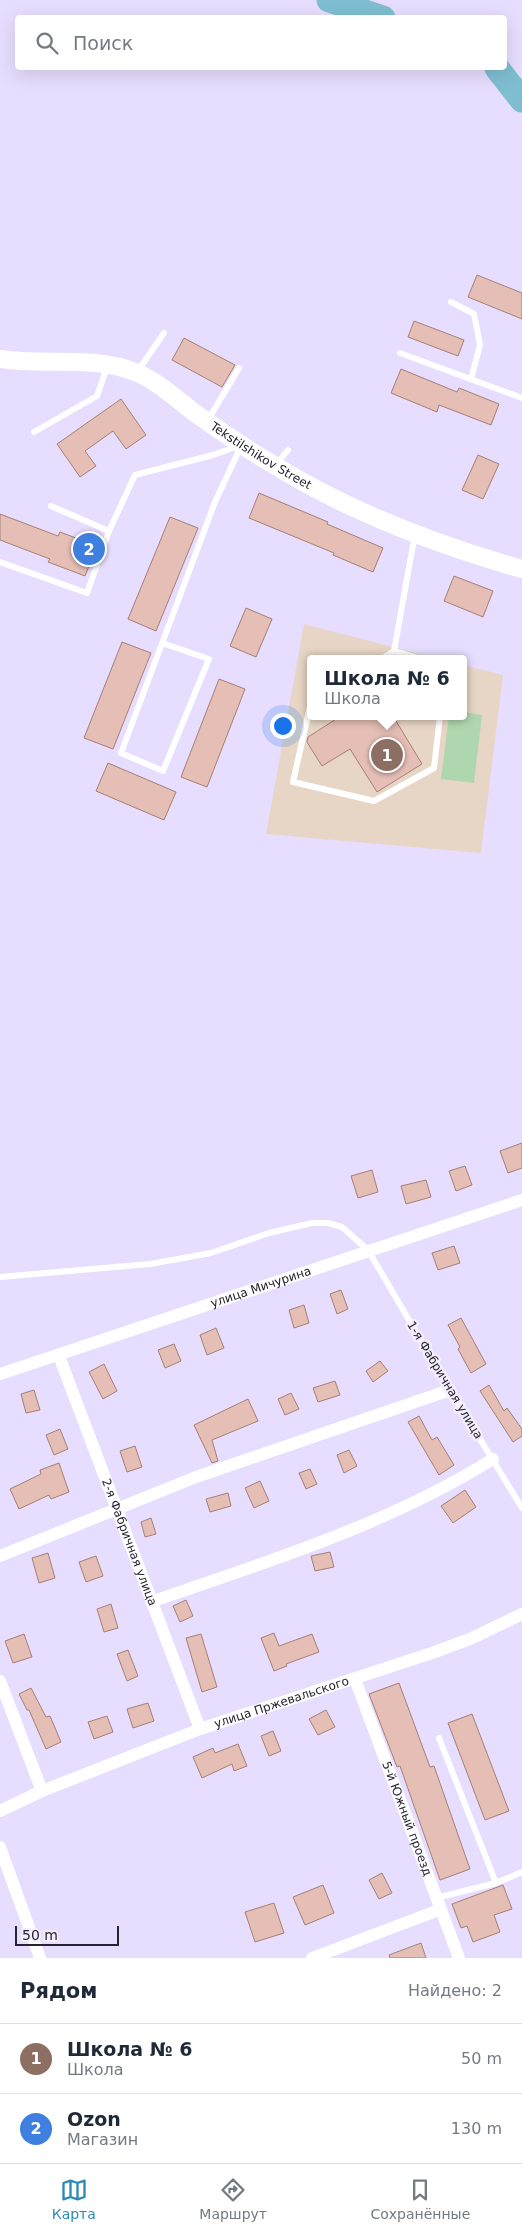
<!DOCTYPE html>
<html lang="ru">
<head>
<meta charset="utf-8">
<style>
	body { margin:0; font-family:"DejaVu Sans",sans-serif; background:#f6f6f7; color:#1f2937 }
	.scale { position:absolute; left:15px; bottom:12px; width:104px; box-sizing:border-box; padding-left:5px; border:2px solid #27232f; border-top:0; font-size:14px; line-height:18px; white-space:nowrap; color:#27232f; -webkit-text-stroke:4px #f2eefb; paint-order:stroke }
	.you { position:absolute; left:282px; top:725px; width:18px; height:18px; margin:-12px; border:4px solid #fff; border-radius:50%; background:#1a73e8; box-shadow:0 0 0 8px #1a73e833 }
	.badge { display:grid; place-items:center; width:32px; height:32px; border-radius:50%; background:#2c89b5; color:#fff; font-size:16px; font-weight:700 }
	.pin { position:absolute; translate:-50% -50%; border:2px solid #fff; box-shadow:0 1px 5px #0006 }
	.popup { position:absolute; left:307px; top:655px; width:160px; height:65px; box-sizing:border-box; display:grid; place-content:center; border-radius:5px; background:#fff; filter:drop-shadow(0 1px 4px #0005); font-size:16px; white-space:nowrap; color:#747a83 }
	.popup b { font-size:19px; color:#1f2937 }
	.popup::after { content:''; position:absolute; left:50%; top:100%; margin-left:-10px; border:10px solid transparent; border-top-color:#fff }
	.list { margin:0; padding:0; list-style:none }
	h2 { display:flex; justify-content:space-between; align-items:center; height:65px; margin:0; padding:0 20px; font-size:21px }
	h2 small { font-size:16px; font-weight:400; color:#747a83 }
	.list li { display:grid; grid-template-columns:32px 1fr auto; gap:15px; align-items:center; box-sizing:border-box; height:70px; padding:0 20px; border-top:1px solid #e0e1e3 }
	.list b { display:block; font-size:19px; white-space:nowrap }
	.list p { margin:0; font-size:16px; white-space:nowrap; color:#747a83 }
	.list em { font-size:16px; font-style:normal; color:#747a83 }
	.icon { flex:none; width:28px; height:28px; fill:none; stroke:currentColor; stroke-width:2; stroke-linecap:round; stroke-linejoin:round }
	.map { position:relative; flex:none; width:522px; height:1958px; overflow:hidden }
	.search { position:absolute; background:#fff; box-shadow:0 5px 20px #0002; left:15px; right:15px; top:15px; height:55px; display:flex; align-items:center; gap:12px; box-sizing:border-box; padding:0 18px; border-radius:5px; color:#747a83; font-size:19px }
	.sheet { height:205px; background:#fff }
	nav { display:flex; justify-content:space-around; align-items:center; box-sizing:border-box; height:70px; border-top:1px solid #e0e1e3; background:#fff; font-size:14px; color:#747a83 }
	nav a { display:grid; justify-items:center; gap:2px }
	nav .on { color:#2c89b5 }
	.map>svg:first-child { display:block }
	.education { fill:#e7d6c5 }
	.green { fill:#afd7af }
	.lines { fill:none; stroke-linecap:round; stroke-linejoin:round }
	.river { stroke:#7ebed0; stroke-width:25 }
	.building { fill:#e5beb5; stroke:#a48077 }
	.service { stroke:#fff; stroke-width:6 }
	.minor { stroke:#fff; stroke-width:12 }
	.secondary { stroke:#fff; stroke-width:18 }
	.labels { text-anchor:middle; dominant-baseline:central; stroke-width:5; stroke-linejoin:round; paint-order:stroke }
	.street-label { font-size:12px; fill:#27232f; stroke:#f2eefb }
</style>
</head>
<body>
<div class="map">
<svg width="522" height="1958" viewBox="0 0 522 1958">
	<rect width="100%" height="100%" fill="#e7ddfe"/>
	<polygon class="education" points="304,624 439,659 311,659 311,716 463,716 463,665 503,675 481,853 266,834"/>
	<polygon class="green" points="463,712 482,715 474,783 441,779 449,716 463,716"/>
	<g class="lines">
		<g class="river">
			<polyline points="329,0 383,18"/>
			<polyline points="497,68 522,100"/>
		</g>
	</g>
	<g class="building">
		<polygon points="477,275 522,293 522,319 468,297"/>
		<polygon points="414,321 464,340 458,356 408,337"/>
		<polygon points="184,338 235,365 222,387 172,360"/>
		<polygon points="401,369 457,392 459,388 499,404 491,425 439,405 437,412 391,393"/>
		<polygon points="121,399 146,435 126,449 113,431 85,451 96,466 80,477 57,444"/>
		<polygon points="478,455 499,464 483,499 462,490"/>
		<polygon points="259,493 328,522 327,524 383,548 373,572 333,555 334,553 249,518"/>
		<polygon points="0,514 58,536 60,532 97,546 85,576 48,562 50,559 0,540"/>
		<polygon points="170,517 198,528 156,631 128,619"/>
		<polygon points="454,576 493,591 483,617 444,601"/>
		<polygon points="246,608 272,619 256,657 230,646"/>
		<polygon points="122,642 151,653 113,749 84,738"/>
		<polygon points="219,679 245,689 207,787 181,777"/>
		<polygon points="341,716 393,716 422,764 377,792 350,749 322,766 307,742 308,737"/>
		<polygon points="108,763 176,792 164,820 96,791"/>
		<polygon points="522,1143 522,1168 508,1173 500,1151"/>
		<polygon points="465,1166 472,1185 456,1191 449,1171"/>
		<polygon points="372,1170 378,1192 358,1198 351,1176"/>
		<polygon points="426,1180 431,1197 406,1204 401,1186"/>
		<polygon points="454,1246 460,1263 438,1270 432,1253"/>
		<polygon points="341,1290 348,1309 337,1314 330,1294"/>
		<polygon points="304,1305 309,1323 294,1328 289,1310"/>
		<polygon points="461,1318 486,1364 471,1373 458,1349 460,1347 448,1325"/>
		<polygon points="216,1328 224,1348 207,1355 200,1335"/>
		<polygon points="174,1344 181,1361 165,1368 158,1350"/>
		<polygon points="380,1361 388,1371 373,1382 366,1371"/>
		<polygon points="104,1364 117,1391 103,1399 89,1372"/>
		<polygon points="335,1381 340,1395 318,1402 313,1388"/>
		<polygon points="489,1385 504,1411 507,1408 522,1429 522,1436 513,1442 480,1391"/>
		<polygon points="34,1390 40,1410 26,1413 21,1394"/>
		<polygon points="291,1393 299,1409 285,1415 278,1399"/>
		<polygon points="248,1399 258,1421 212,1440 218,1461 212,1463 194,1425"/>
		<polygon points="419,1416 432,1440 437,1437 454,1465 439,1475 408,1422"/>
		<polygon points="60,1429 68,1449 54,1455 46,1435"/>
		<polygon points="135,1446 142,1467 127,1472 120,1451"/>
		<polygon points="349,1450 357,1466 344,1473 337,1455"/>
		<polygon points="59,1463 69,1492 51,1499 49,1495 19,1509 10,1489 41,1474 40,1470"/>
		<polygon points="310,1469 317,1484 306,1489 299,1473"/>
		<polygon points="260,1481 269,1501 254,1508 245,1488"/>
		<polygon points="465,1490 476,1507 453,1523 441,1506"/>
		<polygon points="228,1493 231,1506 210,1512 206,1499"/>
		<polygon points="151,1518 156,1534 145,1537 141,1522"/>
		<polygon points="330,1552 334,1567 315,1571 311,1556"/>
		<polygon points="48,1553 55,1578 39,1583 32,1558"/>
		<polygon points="96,1556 103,1576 86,1582 79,1562"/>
		<polygon points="186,1600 193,1616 180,1622 173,1606"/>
		<polygon points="111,1604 118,1628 104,1632 97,1609"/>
		<polygon points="274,1633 279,1646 312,1634 319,1652 286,1664 287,1666 274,1671 261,1638"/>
		<polygon points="24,1634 32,1657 13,1663 5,1641"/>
		<polygon points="201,1634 217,1687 202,1692 186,1638"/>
		<polygon points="128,1650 138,1676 127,1681 117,1654"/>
		<polygon points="399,1683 430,1767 434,1766 470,1869 440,1880 400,1766 397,1767 369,1694"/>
		<polygon points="31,1688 46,1717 50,1716 61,1742 46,1749 29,1710 27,1710 19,1694"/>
		<polygon points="148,1703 154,1721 133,1728 127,1709"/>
		<polygon points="326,1710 335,1727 318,1735 309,1719"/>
		<polygon points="472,1714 509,1811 485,1820 448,1723"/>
		<polygon points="107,1716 113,1732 94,1739 88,1722"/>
		<polygon points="273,1731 281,1751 269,1756 261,1736"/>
		<polygon points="238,1744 247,1766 234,1771 232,1764 202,1778 193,1757 213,1748 215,1753"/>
		<polygon points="382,1873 392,1893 379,1899 369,1880"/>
		<polygon points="323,1885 334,1913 305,1925 293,1897"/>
		<polygon points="503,1885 512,1909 494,1915 500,1932 473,1942 467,1926 461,1928 452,1904"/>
		<polygon points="274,1903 284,1933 255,1942 245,1912"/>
		<polygon points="421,1943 426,1958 390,1958 389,1955"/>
	</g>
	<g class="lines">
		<g class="service">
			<polyline points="451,302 474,314 480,345 471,379"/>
			<polyline points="400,353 522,398"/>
			<polyline points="137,372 164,333"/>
			<polyline points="208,420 239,368"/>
			<polyline points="34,432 97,396 107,367"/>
			<polyline points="276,465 288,450"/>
			<polyline points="109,531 135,475 213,455 238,446"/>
			<polyline points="0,562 87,593 109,531 51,506"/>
			<polyline points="162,643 209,659 163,771 121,753 215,502 241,446"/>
			<polyline points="394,651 421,659"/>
			<polyline points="381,659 394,651 413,545 417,535"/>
			<polyline points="311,702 293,782 374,801 434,768 440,716"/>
			<polyline points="0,1277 150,1264 211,1253 269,1233 312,1223 328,1223 342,1227 368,1250 450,1390 522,1508"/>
			<polyline points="439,1738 496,1883"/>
			<polyline points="436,1898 496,1883 522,1872"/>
		</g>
		<g class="minor">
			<path id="s1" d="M59,1356L200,1729"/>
			<path id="s2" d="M0,1374L522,1200"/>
			<polyline points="0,1556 196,1477 450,1390"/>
			<path d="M151,1602C269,1561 387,1525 493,1459"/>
			<path id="s3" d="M355,1679L459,1958"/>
			<polyline points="0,1681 42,1791"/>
			<path id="s4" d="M0,1811L42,1791L200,1729L432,1653L470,1639L522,1614"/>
			<polyline points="0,1847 40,1958"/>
			<polyline points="312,1958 439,1910"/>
		</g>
		<path class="secondary" id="s5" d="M0,359C44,366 93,355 135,372C158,381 176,399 195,413C220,431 247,449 274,465C350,512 437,545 522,569"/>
	</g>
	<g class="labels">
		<g class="street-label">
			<text stroke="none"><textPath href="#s5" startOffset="288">Tekstilshikov Street</textPath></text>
			<text stroke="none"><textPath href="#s2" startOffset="275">улица Мичурина</textPath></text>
			<text transform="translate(445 1380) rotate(59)">1-я Фабричная улица</text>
			<text stroke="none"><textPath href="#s1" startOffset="199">2-я Фабричная улица</textPath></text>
			<text stroke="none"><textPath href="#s4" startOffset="302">улица Пржевальского</textPath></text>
			<text stroke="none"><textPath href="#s3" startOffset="149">5-й Южный проезд</textPath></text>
		</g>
	</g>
</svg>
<div class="scale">50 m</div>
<div class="you"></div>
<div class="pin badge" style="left:387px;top:755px;background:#8d6e63">1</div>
<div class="popup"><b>Школа № 6</b>Школа</div>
<div class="pin badge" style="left:89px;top:549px;background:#3f7fe0">2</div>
<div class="search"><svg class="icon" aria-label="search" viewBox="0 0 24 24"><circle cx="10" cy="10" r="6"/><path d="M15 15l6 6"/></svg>Поиск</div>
</div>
<section class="sheet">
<h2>Рядом<small>Найдено: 2</small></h2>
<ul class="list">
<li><span class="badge" style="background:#8d6e63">1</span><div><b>Школа № 6</b><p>Школа</p></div><em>50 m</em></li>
<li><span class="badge" style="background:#3f7fe0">2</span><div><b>Ozon</b><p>Магазин</p></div><em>130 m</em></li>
</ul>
</section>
<nav>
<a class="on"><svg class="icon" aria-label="map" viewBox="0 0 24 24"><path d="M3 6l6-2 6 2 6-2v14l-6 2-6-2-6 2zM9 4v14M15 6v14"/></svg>Карта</a>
<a><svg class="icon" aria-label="directions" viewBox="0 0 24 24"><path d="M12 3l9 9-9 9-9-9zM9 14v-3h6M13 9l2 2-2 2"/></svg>Маршрут</a>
<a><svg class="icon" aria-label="saved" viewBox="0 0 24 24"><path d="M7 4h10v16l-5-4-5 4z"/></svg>Сохранённые</a>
</nav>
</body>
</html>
